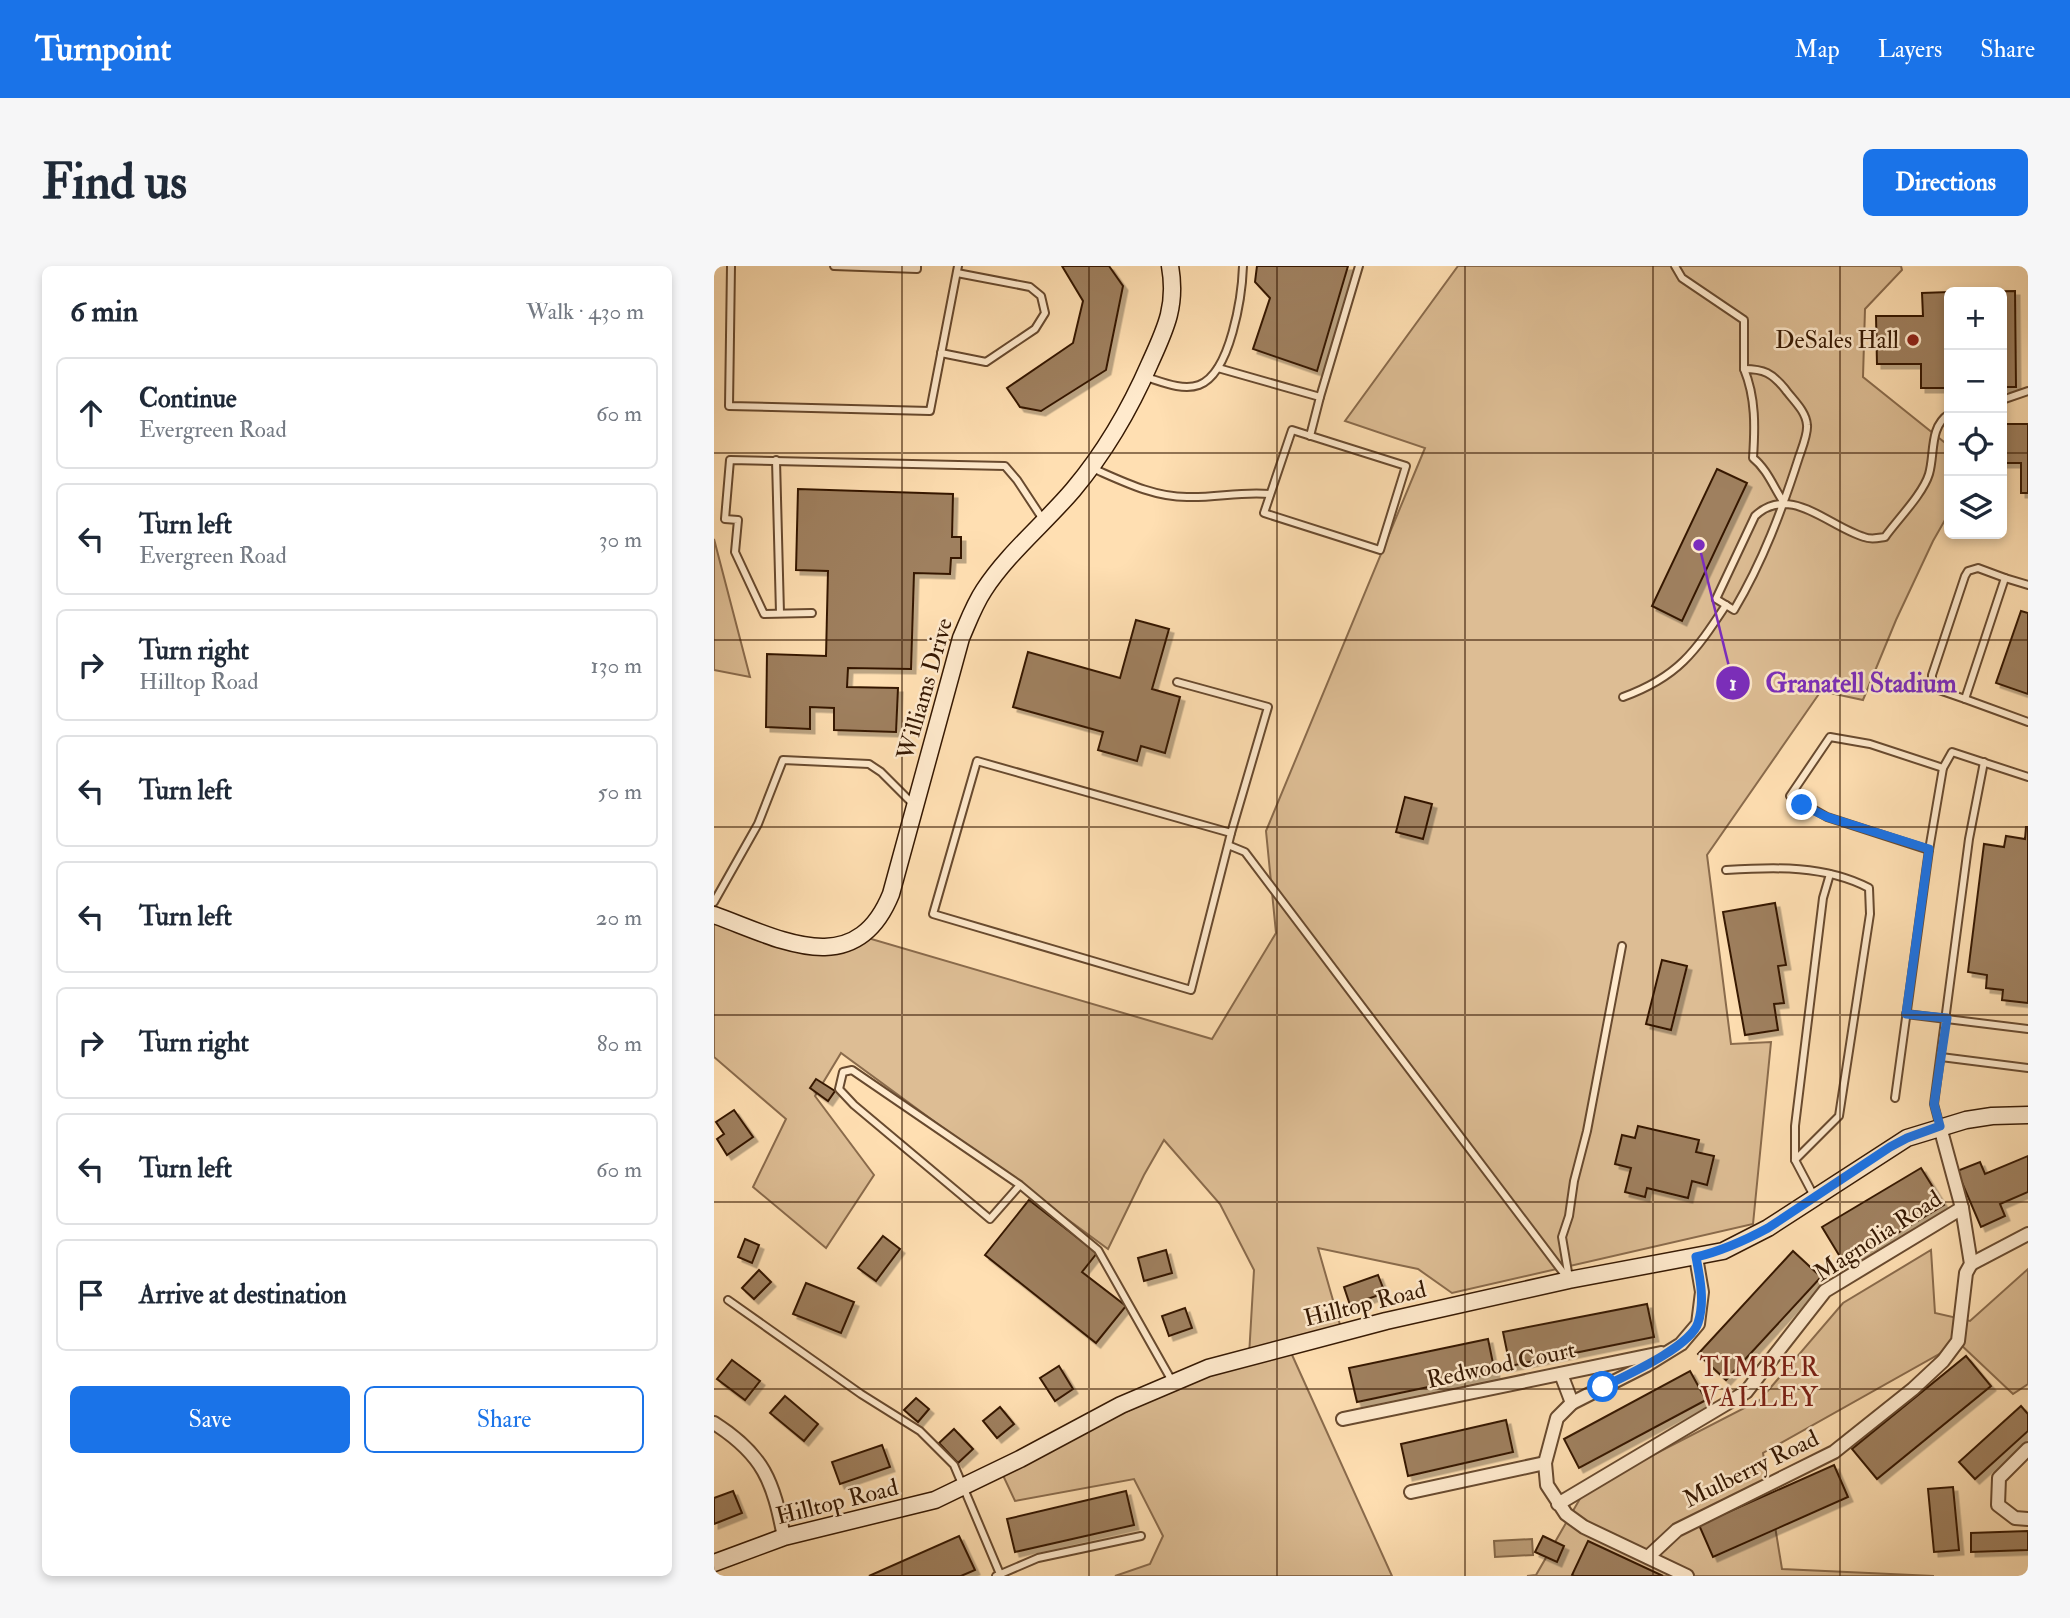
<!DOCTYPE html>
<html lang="en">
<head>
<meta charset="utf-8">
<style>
	body { margin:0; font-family:"IM FELL Double Pica",serif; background:#f6f6f7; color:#1f2937 }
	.controls { position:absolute; right:21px; top:21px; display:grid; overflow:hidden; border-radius:10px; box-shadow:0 4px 10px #0003 }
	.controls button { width:63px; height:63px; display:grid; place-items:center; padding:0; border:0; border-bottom:2px solid #e0e1e3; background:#fff; color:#1f2937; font:35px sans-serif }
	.stop { position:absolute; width:21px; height:21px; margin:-16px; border:5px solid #1a73e8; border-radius:50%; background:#fff }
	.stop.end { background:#1a73e8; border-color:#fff; box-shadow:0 2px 7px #0008 }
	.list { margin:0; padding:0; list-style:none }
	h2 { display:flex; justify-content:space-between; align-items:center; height:91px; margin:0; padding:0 28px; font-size:30px }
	h2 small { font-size:23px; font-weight:400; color:#747a83 }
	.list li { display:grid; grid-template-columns:46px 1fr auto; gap:21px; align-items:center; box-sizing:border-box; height:112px; margin:0 14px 14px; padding:0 14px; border:2px solid #e0e1e3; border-radius:10px }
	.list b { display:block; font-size:26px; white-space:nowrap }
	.list p { margin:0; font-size:23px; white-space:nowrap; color:#747a83 }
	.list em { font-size:23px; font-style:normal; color:#747a83 }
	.actions { display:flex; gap:14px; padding:21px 28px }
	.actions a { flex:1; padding:16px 0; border:2px solid #1a73e8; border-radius:10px; text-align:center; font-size:24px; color:#1a73e8 }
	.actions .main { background:#1a73e8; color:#fff }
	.icon { flex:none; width:38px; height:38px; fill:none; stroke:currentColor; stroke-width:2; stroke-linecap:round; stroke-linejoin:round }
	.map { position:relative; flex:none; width:1314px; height:1310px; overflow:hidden; border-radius:10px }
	header { display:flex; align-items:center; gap:42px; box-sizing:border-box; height:98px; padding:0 35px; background:#1a73e8; color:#fff }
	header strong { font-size:33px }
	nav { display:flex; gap:38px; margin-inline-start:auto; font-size:24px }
	.intro { display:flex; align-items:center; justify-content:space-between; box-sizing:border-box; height:168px; padding:0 42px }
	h1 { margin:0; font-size:49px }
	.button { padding:18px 32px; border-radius:10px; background:#1a73e8; color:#fff; font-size:24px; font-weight:700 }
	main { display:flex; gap:42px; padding:0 42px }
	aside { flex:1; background:#fff; border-radius:10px; box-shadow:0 4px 10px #0003 }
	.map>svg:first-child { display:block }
	.green { fill:#ddbd94; stroke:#8a6b4c; stroke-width:2 }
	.water { fill:#bb9c76; stroke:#866848; stroke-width:2 }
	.building { fill:#9f805e; stroke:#361903; stroke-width:2; filter:url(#shadow) }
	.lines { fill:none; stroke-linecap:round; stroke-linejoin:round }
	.lane-casing { stroke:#684a2f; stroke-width:10 }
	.street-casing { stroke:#684a2f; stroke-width:16 }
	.secondary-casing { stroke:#361903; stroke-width:19 }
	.lane { stroke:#ffeacd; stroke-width:6 }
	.street { stroke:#ffeacd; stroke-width:12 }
	.secondary { stroke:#ffeacd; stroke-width:16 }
	.route { stroke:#1a73e8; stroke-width:9 }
	.grid { fill:none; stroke:#361903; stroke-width:2; stroke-opacity:0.55 }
	.poi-dot { fill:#8f2418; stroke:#ffeacd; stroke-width:2.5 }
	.labels { text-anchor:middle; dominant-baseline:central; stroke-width:5; stroke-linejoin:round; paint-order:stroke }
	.poi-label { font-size:24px; fill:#361903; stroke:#ffeacd; text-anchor:end }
	.street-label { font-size:24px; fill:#361903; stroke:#ffeacd }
	.neighbourhood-label { font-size:26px; letter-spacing:2px; fill:#7a1f14; stroke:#ffeacd }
	.leader { fill:none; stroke:#7b2cbf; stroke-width:2.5 }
	.callout-dot { fill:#7b2cbf; stroke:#ffeacd; stroke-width:2.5 }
	.mark-label { font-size:21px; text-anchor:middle; font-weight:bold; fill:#fff }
	.callout-label { font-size:26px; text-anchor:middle; font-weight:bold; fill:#7b2cbf; stroke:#ffeacd; stroke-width:5; stroke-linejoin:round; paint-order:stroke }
</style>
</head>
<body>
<header>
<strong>Turnpoint</strong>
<nav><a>Map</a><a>Layers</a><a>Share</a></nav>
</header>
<div class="intro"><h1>Find us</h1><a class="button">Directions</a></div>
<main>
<aside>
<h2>6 min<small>Walk · 430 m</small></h2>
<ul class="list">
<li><svg class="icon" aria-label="ahead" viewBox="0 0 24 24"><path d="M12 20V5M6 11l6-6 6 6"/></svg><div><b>Continue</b><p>Evergreen Road</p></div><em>60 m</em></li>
<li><svg class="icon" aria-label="left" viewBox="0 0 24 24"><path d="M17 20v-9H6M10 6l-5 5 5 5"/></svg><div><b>Turn left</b><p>Evergreen Road</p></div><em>30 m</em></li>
<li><svg class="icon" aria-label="right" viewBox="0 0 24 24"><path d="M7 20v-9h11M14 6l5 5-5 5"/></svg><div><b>Turn right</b><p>Hilltop Road</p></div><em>130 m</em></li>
<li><svg class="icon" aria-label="left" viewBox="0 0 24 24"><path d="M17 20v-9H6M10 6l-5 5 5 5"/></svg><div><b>Turn left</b></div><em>50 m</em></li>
<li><svg class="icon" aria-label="left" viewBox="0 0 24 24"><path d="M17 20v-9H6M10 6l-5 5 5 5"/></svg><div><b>Turn left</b></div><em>20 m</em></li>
<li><svg class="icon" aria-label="right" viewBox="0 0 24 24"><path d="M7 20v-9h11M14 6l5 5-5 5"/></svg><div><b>Turn right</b></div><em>80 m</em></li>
<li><svg class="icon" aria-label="left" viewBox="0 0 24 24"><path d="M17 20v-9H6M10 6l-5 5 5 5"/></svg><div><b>Turn left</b></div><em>60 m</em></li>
<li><svg class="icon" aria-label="arrive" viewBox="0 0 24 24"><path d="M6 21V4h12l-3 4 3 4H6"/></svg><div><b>Arrive at destination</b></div></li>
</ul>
<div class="actions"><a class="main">Save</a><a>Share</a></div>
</aside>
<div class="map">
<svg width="1314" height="1310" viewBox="0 0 1314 1310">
	<defs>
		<filter id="shadow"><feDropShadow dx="4.5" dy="4.5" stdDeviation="0" flood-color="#0004"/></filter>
	</defs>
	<rect width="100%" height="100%" fill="#ffdfb2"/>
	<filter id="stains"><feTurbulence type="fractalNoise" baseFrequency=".00286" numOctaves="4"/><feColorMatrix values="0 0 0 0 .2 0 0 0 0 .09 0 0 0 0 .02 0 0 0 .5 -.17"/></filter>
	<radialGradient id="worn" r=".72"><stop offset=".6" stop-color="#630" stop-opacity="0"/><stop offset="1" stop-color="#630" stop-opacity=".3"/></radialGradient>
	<g class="green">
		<polygon points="744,0 1187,0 1188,4 1151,43 1149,111 1235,180 1235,247 1219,275 1182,354 1149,434 1107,425 993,589 1017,778 1057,776 1039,958 738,1027 704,1003 604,982 627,1062 574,1080 678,1310 401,1310 436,1298 449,1270 420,1213 301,1235 286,1203 535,1090 540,1004 506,938 450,874 430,909 394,983 127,787 101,830 160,909 112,982 39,921 72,853 0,791 0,641 76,679 154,672 498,773 562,667 552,565 711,182 631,155"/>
		<polygon points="0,273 36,411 0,404"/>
		<polygon points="1217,984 1221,1047 1256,1055 1314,1003 1314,1118 1299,1128 1245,1077 1049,1187 1068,1303 1220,1310 813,1310 822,1309 871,1224 1046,1134 1129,1037"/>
	</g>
	<polygon class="water" points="818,1273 819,1289 781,1291 780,1275"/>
	<g class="building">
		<polygon points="348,0 395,0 409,20 392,104 327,145 306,141 293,122 359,77 369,35"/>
		<polygon points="543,0 634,0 603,105 539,83 556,32 541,16"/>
		<polygon points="1301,25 1302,121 1288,121 1288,26 1236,26"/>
		<polygon points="1235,26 1235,122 1207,122 1207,98 1163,98 1162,50 1209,50 1208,27"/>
		<polygon points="1288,158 1314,158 1314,227 1307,227 1307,197 1288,197"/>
		<polygon points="1003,203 1033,217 968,355 938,340"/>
		<polygon points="84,223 239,228 238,271 247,271 247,292 237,292 236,308 200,307 197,403 134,402 133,421 184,422 182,466 120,464 120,442 96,441 96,463 52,461 53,388 112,390 114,305 82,304"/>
		<polygon points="1307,345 1314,347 1314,428 1282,417"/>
		<polygon points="422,354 455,363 438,423 466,431 451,487 427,480 423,495 384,484 389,466 299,441 314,386 406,412"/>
		<polygon points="691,531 718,538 709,573 682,566"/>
		<polygon points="1312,561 1314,561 1314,737 1288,734 1289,724 1272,722 1273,709 1254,706 1270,578 1290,581 1292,570 1311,573"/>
		<polygon points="1061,637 1072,699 1064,700 1070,737 1060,738 1064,764 1031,769 1009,646"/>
		<polygon points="948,694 973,700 957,764 932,758"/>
		<polygon points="102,813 121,825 114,835 96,822"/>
		<polygon points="20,844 39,871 13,889 3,873 10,868 2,856"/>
		<polygon points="924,860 985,874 982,886 1000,890 993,919 978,915 974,932 933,922 931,931 911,926 917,902 901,898 908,869 921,872"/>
		<polygon points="1314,890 1314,926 1286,938 1291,950 1267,961 1243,905 1266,896 1271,908"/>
		<polygon points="1207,902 1230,939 1131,999 1108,961"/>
		<polygon points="315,934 383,987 368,1006 412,1040 382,1077 271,989"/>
		<polygon points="169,970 186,983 162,1015 144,1002"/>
		<polygon points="31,973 45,979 38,997 24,991"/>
		<polygon points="452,984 458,1007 430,1015 424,992"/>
		<polygon points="1079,985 1107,1011 1012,1114 984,1088"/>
		<polygon points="45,1004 57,1016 40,1033 28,1022"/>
		<polygon points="664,1009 671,1027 636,1039 630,1021"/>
		<polygon points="92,1017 140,1036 127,1067 79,1048"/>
		<polygon points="933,1038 940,1071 796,1100 789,1066"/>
		<polygon points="471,1042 478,1062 455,1070 448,1050"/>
		<polygon points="774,1073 781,1107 643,1136 635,1102"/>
		<polygon points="1252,1090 1277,1120 1163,1213 1138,1183"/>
		<polygon points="18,1094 46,1115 31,1134 3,1113"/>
		<polygon points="345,1100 359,1123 341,1135 326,1112"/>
		<polygon points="976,1105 992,1134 865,1202 850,1173"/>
		<polygon points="71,1130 104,1158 90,1175 56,1147"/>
		<polygon points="202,1132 215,1143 204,1156 190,1144"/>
		<polygon points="1307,1140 1314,1148 1314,1165 1261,1213 1245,1196"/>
		<polygon points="286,1141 300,1158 283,1172 269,1155"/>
		<polygon points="792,1154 799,1186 694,1210 687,1178"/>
		<polygon points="240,1163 259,1183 244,1197 225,1177"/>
		<polygon points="168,1179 176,1201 126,1218 118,1196"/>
		<polygon points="1120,1199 1134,1231 999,1291 985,1259"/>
		<polygon points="1239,1221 1245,1284 1220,1286 1214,1223"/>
		<polygon points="19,1225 28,1247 0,1258 0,1232"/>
		<polygon points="412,1225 420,1259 301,1286 293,1253"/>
		<polygon points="1314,1265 1314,1284 1257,1286 1257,1267"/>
		<polygon points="245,1270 261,1304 247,1310 155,1310"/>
		<polygon points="829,1270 850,1280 843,1296 821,1286"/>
		<polygon points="874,1275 949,1310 860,1310 858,1309"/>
	</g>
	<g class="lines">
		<defs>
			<g id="lane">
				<polyline points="17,0 15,140 216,145 244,0"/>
				<polyline points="120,0 203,3 203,0"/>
				<polyline points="961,0 968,12 1030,54 1030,103"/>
				<polyline points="227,87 272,96 321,63 331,47 327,30 316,21 243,7"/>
				<polyline points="504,102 606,131 596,170"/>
				<path d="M432,111C448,116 469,125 485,119C517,107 528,29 529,0"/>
				<polyline points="606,131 645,0"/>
				<polyline points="1288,134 1314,125"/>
				<polygon points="578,164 692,200 666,284 550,247"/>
				<polyline points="62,194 66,347"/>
				<path d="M378,202C408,215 439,231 473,231C501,232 528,225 556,228"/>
				<path d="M1070,237C1060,222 1053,203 1039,192C1041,162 1042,132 1030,103C1050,103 1058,107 1071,123C1079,134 1092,145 1093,159C1094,168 1088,182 1085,191C1068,244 1049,295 1020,344L1002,333L1041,250C1076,217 1115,261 1150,271C1157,274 1164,272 1171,271C1183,254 1209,228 1215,208C1221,188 1215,161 1235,148"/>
				<polyline points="1314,319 1291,312 1251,433 1314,456"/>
				<polyline points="98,347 50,348 21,286 24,254 11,253 16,194 291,200 303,214 330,255"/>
				<polyline points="463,416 554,441 517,567"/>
				<path d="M909,431C964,411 981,386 1012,339"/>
				<polyline points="1251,433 1225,424 1218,417 1218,409 1251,310 1254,305 1264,302 1291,312"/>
				<polyline points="514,579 517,567 263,495 219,648 477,724 514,579 531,586 854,1013"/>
				<polyline points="1215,584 1113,551 1076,530 1116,471 1156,478 1229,502"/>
				<path d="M1012,604C1061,601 1111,599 1155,622L1156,648L1125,850L1081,894"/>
				<polyline points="0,636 44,558 69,494 155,498 167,506 200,539"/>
				<polyline points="1192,748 1314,763"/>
				<polyline points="1227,791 1314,802"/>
				<polyline points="1181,832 1215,584 1229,502 1238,486 1314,511"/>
				<polyline points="1226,861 1220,838 1255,573 1270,496"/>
				<polyline points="306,919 276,953 140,839 125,823 129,806 138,804 306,919 384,984 458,1115"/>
				<polyline points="1100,930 1081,894 1081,860 1109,632 1116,608"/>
				<polyline points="855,1012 848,971 855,950 860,915 873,865 908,680"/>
				<polyline points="14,1034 147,1128 206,1165 240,1199 286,1308"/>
				<polyline points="282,1310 324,1292 427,1270"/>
			</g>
			<g id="street">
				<polyline points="1257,998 1314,968"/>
				<polyline points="847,1108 858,1137"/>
				<polyline points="629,1153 947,1087"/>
				<path d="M0,1157C50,1189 59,1215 70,1271"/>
				<polyline points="1314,1183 1285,1212 1284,1239 1301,1252 1314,1253"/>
				<polyline points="697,1226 831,1197"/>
				<polyline points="844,1238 1032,1126 1111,1025 1248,942"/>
				<polyline points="934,1291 963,1264 1120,1186 1199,1123 1229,1095 1244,1075 1252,1007 1257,998 1248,942 1226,861"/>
				<polyline points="973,1310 870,1261 852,1248 833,1219 831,1197 843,1152 858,1137 933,1099 967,1078 984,1058 988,1026 982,991"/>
			</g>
			<g id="secondary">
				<path d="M0,649C64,672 141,717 177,628L247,372C254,356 260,339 270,324C294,287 330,258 359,224C391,186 416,143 436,97C452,62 463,39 456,0"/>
				<polyline points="0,1297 70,1271 221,1234 306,1193 407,1139 494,1102 672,1055 855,1014 1009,985 1054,962 1193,872 1252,854 1278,850 1314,849"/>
			</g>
		</defs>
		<use href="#lane" class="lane-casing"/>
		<use href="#street" class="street-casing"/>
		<use href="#secondary" class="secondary-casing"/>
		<use href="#lane" class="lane"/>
		<use href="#street" class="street"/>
		<use href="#secondary" class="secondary"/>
	</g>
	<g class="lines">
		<path class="route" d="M889,1121C913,1109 976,1081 984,1057C991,1036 986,1012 982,991C1008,985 1030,975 1054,962L1176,881L1193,872L1226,860L1220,838L1233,752L1192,748L1215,583L1113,551L1088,539"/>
	</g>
	<path class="grid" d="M188,0V1310M375,0V1310M563,0V1310M751,0V1310M939,0V1310M1126,0V1310M0,187H1235M1288,187H1314M0,374H1314M0,561H1314M0,749H1314M0,936H1314M0,1123H1314"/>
	<circle class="poi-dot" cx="1199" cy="74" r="7"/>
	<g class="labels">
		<g class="poi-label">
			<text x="1185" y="74">DeSales Hall</text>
		</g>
		<g class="street-label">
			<text transform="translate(211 423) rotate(-74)">Williams Drive</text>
			<text transform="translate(1164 970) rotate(-33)">Magnolia Road</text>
			<text transform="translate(651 1038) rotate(-14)">Hilltop Road</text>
			<text transform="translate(787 1099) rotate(-12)">Redwood Court</text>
			<text transform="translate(1037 1203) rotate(-26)">Mulberry Road</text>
			<text transform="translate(123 1236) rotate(-14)">Hilltop Road</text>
		</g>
		<g class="neighbourhood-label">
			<text x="1046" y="1102">TIMBER<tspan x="1046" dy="30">VALLEY</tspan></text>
		</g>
	</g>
	<path class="leader" d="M985 279L1019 417"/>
	<g class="callout-dot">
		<circle cx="985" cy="279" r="7"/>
		<circle cx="1019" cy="417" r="18"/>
	</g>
	<g class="mark-label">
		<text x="1019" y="424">1</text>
	</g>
	<g class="callout-label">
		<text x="1147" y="426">Granatell Stadium</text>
	</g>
	<rect width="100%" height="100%" filter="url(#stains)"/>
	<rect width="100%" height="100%" fill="url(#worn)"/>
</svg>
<div class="controls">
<button>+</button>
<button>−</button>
<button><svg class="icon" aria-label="locate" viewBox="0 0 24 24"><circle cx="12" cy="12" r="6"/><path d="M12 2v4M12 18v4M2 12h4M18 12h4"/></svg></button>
<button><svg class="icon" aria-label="layers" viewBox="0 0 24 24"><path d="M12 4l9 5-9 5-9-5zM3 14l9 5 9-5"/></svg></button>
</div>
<div class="stop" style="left:889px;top:1121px"></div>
<div class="stop end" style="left:1088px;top:539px"></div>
</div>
</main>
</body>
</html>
